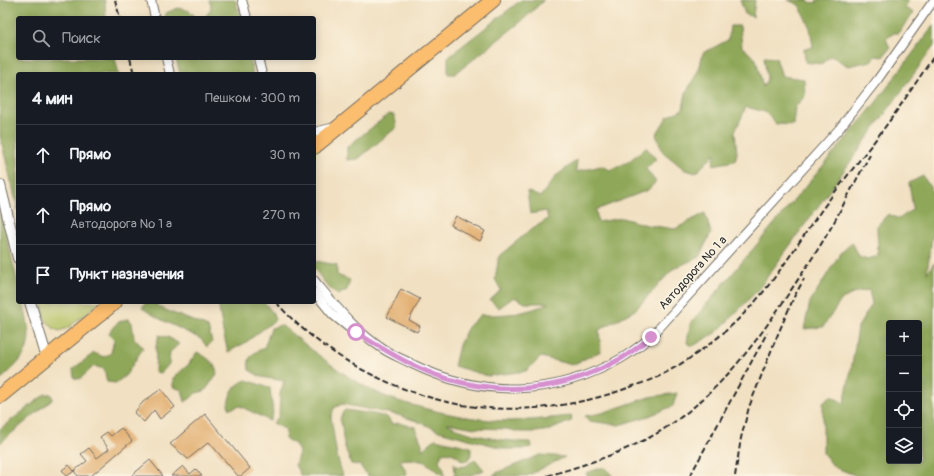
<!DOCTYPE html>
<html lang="ru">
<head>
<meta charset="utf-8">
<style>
	body { margin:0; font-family:Pangolin,sans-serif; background:#242831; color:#f1f3f6 }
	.controls { position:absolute; right:12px; bottom:12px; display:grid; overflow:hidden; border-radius:4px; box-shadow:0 2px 10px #0003 }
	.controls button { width:36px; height:36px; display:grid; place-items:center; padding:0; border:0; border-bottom:1px solid #363941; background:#171b24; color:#f1f3f6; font:20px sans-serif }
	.stop { position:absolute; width:12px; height:12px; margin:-9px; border:3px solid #d690ce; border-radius:50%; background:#fff }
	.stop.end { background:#d690ce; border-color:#fff; box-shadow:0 1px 4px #0008 }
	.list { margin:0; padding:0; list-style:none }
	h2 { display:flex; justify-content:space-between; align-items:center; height:52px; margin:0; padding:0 16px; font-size:17px }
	h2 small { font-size:13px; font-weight:400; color:#9ea1a6 }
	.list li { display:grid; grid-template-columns:26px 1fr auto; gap:12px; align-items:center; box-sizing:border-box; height:60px; padding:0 16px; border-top:1px solid #363941 }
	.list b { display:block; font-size:15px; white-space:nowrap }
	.list p { margin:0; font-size:13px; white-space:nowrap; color:#9ea1a6 }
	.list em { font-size:13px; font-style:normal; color:#9ea1a6 }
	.icon { flex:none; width:22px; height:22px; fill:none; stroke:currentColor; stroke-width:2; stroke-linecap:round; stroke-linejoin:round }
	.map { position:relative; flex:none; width:934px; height:476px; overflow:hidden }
	.search { position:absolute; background:#171b24; box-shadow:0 2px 10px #0003; left:16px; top:16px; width:300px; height:44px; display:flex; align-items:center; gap:10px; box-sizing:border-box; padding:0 14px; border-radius:4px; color:#9ea1a6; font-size:15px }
	.panel { position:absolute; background:#171b24; box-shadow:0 2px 10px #0003; left:16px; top:72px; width:300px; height:232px; border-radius:4px }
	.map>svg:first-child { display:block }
	.green { fill:#b4c163; stroke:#707647 }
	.forest { fill:#8fa759; stroke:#5d6942; fill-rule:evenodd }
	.building { fill:#e3b175 }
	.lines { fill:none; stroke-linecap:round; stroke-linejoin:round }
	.minor-casing { stroke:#706a60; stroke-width:10 }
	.tertiary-casing { stroke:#706a60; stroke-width:12 }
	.trunk-casing { stroke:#706a60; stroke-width:16 }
	.minor { stroke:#fff; stroke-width:8 }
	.tertiary { stroke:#fff; stroke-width:10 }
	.trunk { stroke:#fbbd6e; stroke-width:14 }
	.rail { stroke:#2b2b2b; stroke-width:2; stroke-dasharray:6 3; stroke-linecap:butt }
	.route { stroke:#d690ce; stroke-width:5 }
	.labels { text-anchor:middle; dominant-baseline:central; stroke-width:3; stroke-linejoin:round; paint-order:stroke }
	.street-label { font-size:12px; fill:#2b2b2b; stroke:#fcf5e5 }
</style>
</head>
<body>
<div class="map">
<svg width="934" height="476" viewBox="0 0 934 476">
	<rect width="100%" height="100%" fill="#fcf5e5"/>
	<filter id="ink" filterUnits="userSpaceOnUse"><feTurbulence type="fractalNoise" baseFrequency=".025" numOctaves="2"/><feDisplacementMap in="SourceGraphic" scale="8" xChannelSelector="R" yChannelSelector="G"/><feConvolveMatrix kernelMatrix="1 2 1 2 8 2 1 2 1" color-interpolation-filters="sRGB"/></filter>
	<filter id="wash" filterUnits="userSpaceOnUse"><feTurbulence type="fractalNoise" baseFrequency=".012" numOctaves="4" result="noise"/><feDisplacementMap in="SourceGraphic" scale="16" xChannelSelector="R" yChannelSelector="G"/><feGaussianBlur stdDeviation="0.9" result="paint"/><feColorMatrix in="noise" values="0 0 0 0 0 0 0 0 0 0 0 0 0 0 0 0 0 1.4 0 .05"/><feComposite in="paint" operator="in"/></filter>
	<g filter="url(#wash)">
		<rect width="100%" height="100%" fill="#f1e0c1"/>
		<polygon class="green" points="42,302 100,302 68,328 59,331 53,328 45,319"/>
		<g class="forest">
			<polygon points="0,0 105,0 106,18 18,18 18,58 115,58 119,74 18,74 18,210 0,136"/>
			<path d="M209,0H235L241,18H204C210,11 213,8 209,0Z"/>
			<polygon points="521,0 544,0 523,20 455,74 448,74 448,57"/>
			<polygon points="740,0 755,0 753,17 745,14"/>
			<polygon points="788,0 808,0 809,2 817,3 816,0 909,0 905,8 914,13 898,33 894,33 886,39 890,48 883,57 875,56 871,61 848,66 831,56 821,64 805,62 804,49 813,47 810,28 799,5"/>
			<polygon points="178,8 190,11 197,18 165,18 166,13"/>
			<polygon points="934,25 934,46 757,291 717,332 693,346 687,343 690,324 874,105"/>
			<polygon points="730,26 740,26 742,47 756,59 763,87 767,79 764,57 776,58 782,76 804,79 805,96 795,107 793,125 776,124 765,112 746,107 735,132 737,153 735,161 713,165 715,153 696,173 685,170 663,152 656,135 667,117 683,109 686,93 699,69 703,53 728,40"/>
			<polygon points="176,58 250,58 253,74 180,74"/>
			<polygon points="389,114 394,115 397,127 358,159 347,160 347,147"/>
			<path d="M646,147L656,159L646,169L656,182L648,190L596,210L598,222L622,218L647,225L675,229L705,213L711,233L699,257L673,269L635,310L599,330L601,351L572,365L541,357L526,371L488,376L454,366L459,345L468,327L480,315C507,315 525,314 549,303H525L514,297L499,308L490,300L501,290L495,279L499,256L529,231L548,219L546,211L530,214L527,191L540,197L556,176L577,160L576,172L601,166L610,170L628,162Z"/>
			<path d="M923,176L933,192L934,224L927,273L934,263V476H857L834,467L823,453V403L831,396L844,403L852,365L858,327L872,304L869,290L857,292L842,299L823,327L804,329L810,302L841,252L852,242L859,256L868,259L878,256L877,226L888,214L899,219L913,209L909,183ZM889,323H919V461H889Z"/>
			<path d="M0,211L18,284V302H23C33,343 33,352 0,380Z"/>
			<polygon points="314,258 316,261 337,265 337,275 350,280 347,290 338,295 327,286 314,268"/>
			<polygon points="218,302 264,302 273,313 275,320 245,343 228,352 223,332"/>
			<polygon points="145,303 155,303 163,309 208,327 212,342 207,347 201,339 158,318 142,308"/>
			<path d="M129,319L132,323L134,338L143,348L126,375L116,383L107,382L104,369L94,366L80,379L74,378L73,369L94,353L104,357L111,353L114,340L109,334C113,325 119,320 129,319Z"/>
			<path d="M281,325C314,351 347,381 387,397C417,408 458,417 490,420C518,423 545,418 572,416L571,421L550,430L536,432H520L506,429L475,428L447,423C464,436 510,442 531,442L532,447L522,449H506L439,431L422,423L398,415L342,404L334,408L331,417L337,456L343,476H301L295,465L299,452L295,444L285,439L286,430L273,423L279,416L280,394L284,381L261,377L249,370C247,357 252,353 264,348L271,328Z"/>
			<polygon points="159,335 170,338 179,344 170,352 169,364 161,373 155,372 156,346"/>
			<path d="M197,352C208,358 215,362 217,374L205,391L196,393L191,398L185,402L182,390L173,387V378L188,365Z"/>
			<path d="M246,380L270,388L273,413L270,421L240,406L230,409L228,405C230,392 233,386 246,380Z"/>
			<polygon points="677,393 673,406 649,416 619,425 589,421 585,416 602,413 649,397"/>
			<polygon points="45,394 51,394 53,399 0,443 0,429"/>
			<path d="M345,410L373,414L387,417L392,424L399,423L415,427L422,444V450L435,439L471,447V455L468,460L462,461C457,455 451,451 442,453L439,461L444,469V476L425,462L411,459L400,460L407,473L406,476H368L359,465L351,464C348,455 344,447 343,438C342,430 343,428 340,419L343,412Z"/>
			<polygon points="540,455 565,457 527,476 492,476 498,472"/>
			<polygon points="475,459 484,470 469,476 452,476 455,473 454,463 458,467 466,466"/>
			<polygon points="604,467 613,476 587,476 586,473"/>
		</g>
		<g id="blocks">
			<g class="building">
				<polygon points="456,216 485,231 480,241 451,225"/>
				<polygon points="401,289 420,299 409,320 420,326 417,332 387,317"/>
				<polygon points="161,389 175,407 160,419 154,410 144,422 134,413 143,402"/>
				<polygon points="205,414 250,468 241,476 238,476 209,442 188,459 170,444"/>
				<polygon points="121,428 132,441 91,476 78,476 74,471 87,461 81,454 89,448 97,458 109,449 100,437 107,432 111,436"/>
				<polygon points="150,460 163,476 131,476"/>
				<polygon points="69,465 74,471 67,476 62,470"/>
				<polygon points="183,466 190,474 196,469 202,476 171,476"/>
			</g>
		</g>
	</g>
	<g filter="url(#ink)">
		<use href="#blocks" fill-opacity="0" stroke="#706a60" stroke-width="1"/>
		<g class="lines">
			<defs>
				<g id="minor">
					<polyline points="151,0 155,18"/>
					<polyline points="242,0 247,18"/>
					<polyline points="166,58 170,74"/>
					<polyline points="258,58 262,74"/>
					<polyline points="314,132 335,127"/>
					<path d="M314,280C335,305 355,331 383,349C392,355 403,359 412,364C482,398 554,397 622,358C632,352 642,344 651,337L839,129L878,79L934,0"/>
					<polyline points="314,292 333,315 353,331"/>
				</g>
				<g id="tertiary">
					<polyline points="0,185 18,258"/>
					<polyline points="30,302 47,358"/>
				</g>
				<g id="trunk">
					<polyline points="314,147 493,0"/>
					<polyline points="0,396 115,302"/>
				</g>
			</defs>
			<use href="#minor" class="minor-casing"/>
			<use href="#tertiary" class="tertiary-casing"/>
			<use href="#trunk" class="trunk-casing"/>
			<use href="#minor" class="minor"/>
			<use href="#tertiary" class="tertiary"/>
			<use href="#trunk" class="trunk"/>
			<g class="rail">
				<polyline points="115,0 120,18"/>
				<polyline points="130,58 134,74"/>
				<path d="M276,302C322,355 394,393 462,405C520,414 578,407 633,386C642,383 652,380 661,375C698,356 733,328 760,296C785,266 805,232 829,200C848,174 869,149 888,123C904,101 919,78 934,56"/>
				<path d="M547,476C588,464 632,450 667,427C718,393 754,346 787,296C803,272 819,249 833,224C845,202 857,178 870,155"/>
				<polyline points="690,476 767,333"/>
				<polyline points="735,476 741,438 749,407 775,341 794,297 804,279"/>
			</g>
		</g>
	</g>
	<g class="lines" filter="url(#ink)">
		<path class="route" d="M356,332C382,349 415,369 445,378C506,397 566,390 622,358C632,352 642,344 651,337"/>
	</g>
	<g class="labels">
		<g class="street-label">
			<text transform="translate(693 273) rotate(-48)">Автодорога № 1 а</text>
		</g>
	</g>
</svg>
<div class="controls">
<button>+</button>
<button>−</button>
<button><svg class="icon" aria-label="locate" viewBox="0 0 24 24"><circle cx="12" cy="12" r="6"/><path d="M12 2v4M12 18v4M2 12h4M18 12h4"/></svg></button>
<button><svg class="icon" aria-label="layers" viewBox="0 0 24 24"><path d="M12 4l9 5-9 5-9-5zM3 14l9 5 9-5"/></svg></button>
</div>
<div class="stop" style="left:356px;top:332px"></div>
<div class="stop end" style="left:651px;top:337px"></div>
<div class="search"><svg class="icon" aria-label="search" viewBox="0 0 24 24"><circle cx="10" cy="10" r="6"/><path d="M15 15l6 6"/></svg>Поиск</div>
<section class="panel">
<h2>4 мин<small>Пешком · 300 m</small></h2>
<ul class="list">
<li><svg class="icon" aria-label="ahead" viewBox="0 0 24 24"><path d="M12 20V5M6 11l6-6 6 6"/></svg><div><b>Прямо</b></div><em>30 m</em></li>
<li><svg class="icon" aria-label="ahead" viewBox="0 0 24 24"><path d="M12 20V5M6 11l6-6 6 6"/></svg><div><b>Прямо</b><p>Автодорога № 1 а</p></div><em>270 m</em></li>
<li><svg class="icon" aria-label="arrive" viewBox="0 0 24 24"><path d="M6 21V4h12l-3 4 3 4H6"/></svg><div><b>Пункт назначения</b></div></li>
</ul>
</section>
</div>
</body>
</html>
